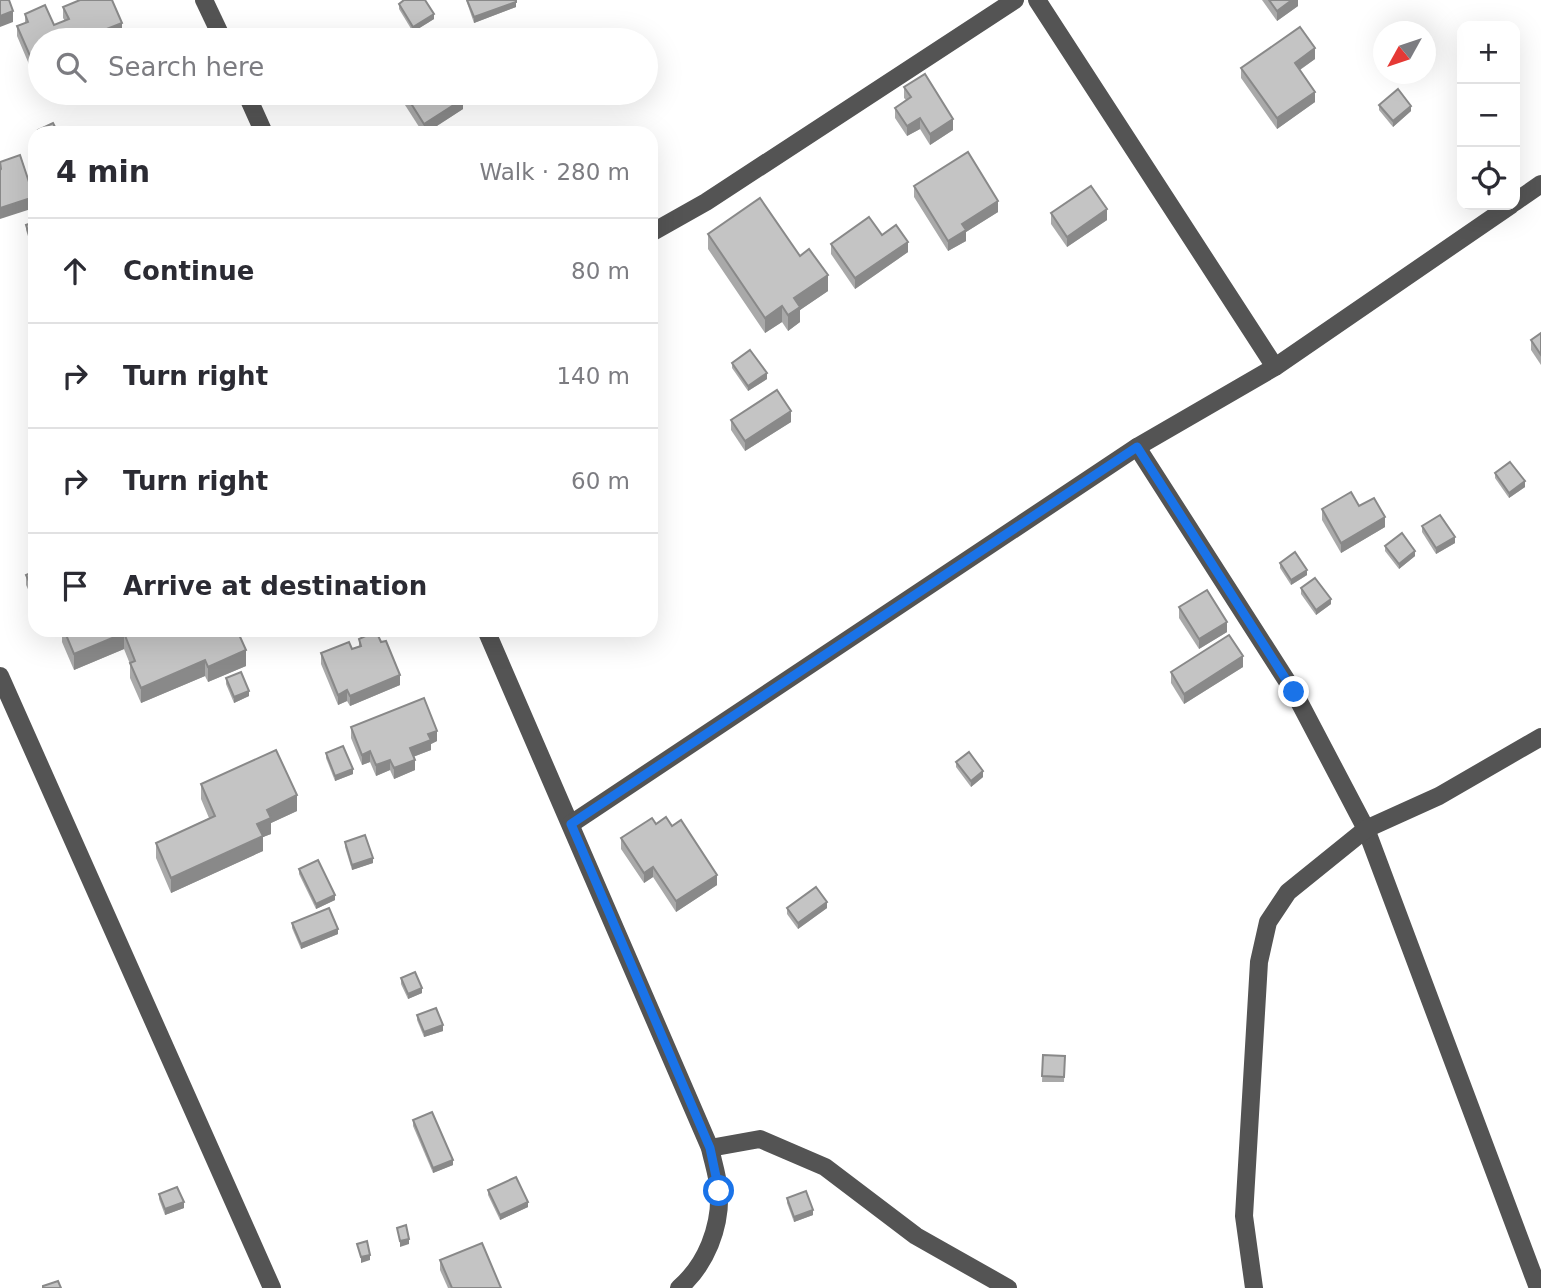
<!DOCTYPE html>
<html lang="en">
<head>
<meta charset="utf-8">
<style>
	body { margin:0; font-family:"DejaVu Sans",sans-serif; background:#f7f7f7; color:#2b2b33 }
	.controls { position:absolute; right:21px; top:21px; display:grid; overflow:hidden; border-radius:14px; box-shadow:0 7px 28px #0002 }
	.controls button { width:63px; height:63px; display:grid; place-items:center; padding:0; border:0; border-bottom:2px solid #e1e1e2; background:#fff; color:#2b2b33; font:35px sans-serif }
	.compass { position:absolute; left:1373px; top:21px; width:63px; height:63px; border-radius:50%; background:#fff; box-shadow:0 7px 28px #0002; rotate:230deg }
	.stop { position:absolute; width:21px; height:21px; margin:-16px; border:5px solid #1a73e8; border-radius:50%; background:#fff }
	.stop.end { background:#1a73e8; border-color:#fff; box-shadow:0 2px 7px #0008 }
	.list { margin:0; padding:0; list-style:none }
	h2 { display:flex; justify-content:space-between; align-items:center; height:91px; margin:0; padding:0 28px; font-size:30px }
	h2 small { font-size:23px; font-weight:400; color:#7c7c81 }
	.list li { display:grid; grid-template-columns:46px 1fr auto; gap:21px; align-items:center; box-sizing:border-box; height:105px; padding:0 28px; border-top:2px solid #e1e1e2 }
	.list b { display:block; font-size:26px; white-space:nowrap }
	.list em { font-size:23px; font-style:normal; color:#7c7c81 }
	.icon { flex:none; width:38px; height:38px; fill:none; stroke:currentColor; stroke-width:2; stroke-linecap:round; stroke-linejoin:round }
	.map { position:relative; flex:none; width:1541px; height:1288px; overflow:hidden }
	.search { position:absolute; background:#fff; box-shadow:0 7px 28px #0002; left:28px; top:28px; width:630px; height:77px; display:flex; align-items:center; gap:18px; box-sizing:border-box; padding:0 24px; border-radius:38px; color:#7c7c81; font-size:26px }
	.panel { position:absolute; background:#fff; box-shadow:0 7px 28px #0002; left:28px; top:126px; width:630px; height:511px; border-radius:21px }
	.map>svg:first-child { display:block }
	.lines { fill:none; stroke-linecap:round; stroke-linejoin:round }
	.minor { stroke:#545454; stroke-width:18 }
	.wall { fill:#a9a9a9 }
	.shaded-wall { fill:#898989 }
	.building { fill:#c4c4c4; stroke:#898989; stroke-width:2 }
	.route { stroke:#1a73e8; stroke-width:9 }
</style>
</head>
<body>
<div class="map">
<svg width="1541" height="1288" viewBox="0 0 1541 1288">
	<rect width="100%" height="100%" fill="#fff"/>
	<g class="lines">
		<g class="minor">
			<polyline points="204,0 223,40"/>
			<polyline points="1037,0 1275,367"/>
			<polyline points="246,93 264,133"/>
			<polyline points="1515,202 1541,184"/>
			<polyline points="651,233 706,202 1015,0"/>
			<polyline points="1137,447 1294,692 1366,829 1538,1288"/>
			<path d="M486,630L710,1148C713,1162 718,1177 719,1191C721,1227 706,1265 679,1288"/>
			<polyline points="0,676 272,1288"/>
			<polyline points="571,824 1137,447 1275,367 1511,205"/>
			<polyline points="710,1148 760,1139 825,1167 916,1236 1008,1288"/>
			<polyline points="1254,1288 1244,1216 1259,962 1268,922 1288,892 1366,829 1439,796 1541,737"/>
		</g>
	</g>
	<g class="wall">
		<polygon points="466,0 516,0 516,7 474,23"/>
		<polygon points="1262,0 1298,0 1298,6 1277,21"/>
		<polygon points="399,4 434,19 413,32 399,9"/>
		<polygon points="63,7 122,33 105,40 40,40 40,65 31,69 17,36 17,26 25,23 25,14 54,25 65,21 63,18"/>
		<polygon points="1315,59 1300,70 1315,102 1277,129 1241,78 1241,68"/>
		<polygon points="904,87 953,130 930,145 920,129 907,136 895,118 895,108 906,100 904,98"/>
		<polygon points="405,94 463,109 426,133 423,133 405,105"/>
		<polygon points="1379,105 1411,111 1393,127 1379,110"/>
		<polygon points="914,186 998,212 966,232 966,241 948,251 914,197"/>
		<polygon points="1051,213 1107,220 1067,247 1051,224"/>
		<polygon points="35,222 33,252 26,230 26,225"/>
		<polygon points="708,234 800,256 828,291 800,310 800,322 788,331 782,322 765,333 708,249"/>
		<polygon points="882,235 908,252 855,289 831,254 831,244"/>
		<polygon points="1541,333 1541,365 1531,350 1531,340"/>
		<polygon points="732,363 767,379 748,391 732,368"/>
		<polygon points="731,420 791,422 745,451 731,430"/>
		<polygon points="1495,473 1525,487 1509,498 1495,478"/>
		<polygon points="1359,506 1385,527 1341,553 1322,520 1322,509"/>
		<polygon points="1422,526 1455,543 1436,554 1422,532"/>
		<polygon points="1385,546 1415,556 1399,569 1385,551"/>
		<polygon points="1280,563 1307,575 1291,585 1280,568"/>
		<polygon points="35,571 35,604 26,585 26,575"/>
		<polygon points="1301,588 1331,604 1316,615 1301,594"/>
		<polygon points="1179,607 1227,632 1199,649 1179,618"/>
		<polygon points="62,630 237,630 246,666 208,682 205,676 141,703 130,678 130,664 124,649 74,670 62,642"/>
		<polygon points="359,639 400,685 350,706 347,701 338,705 321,664 321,653 352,649 359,647"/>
		<polygon points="1243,667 1184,704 1171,683 1171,672"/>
		<polygon points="226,678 249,696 234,703 226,684"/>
		<polygon points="351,727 437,741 431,744 431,750 413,757 415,770 394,779 390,770 376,776 370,762 362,765 351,738"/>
		<polygon points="326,753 353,774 335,781 326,758"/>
		<polygon points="956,762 983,777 971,787 956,767"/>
		<polygon points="201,784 297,811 271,823 271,834 263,837 263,851 171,893 156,858 156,843 209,818 201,799"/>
		<polygon points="656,824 672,826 717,885 676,912 653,877 644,883 621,849 621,838"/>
		<polygon points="345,842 373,863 352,870 345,847"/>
		<polygon points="299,869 335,900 316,909 299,874"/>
		<polygon points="787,908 827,908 798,929 787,914"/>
		<polygon points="292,923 338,934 301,949 292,928"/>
		<polygon points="401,978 422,993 408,999 401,984"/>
		<polygon points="417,1015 443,1031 424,1037 417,1020"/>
		<polygon points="1043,1055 1065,1056 1064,1082 1042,1082"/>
		<polygon points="413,1120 453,1165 433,1173 413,1126"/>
		<polygon points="488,1190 528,1207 500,1220 488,1195"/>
		<polygon points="159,1194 184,1208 165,1215 159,1199"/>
		<polygon points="787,1198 813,1215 794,1222 787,1203"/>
		<polygon points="440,1260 501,1288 448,1288 440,1270"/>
	</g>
	<g class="shaded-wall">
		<polygon points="1292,0 1298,0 1298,6 1277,21 1277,11"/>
		<polygon points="516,2 516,7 474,23 474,17"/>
		<polygon points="13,11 13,22 0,27 0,16"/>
		<polygon points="434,14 434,19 413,32 413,27"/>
		<polygon points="122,23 122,33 105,40 99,40 99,32"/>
		<polygon points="1315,48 1315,59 1295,73 1295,63"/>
		<polygon points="40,54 40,65 31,69 31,58"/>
		<polygon points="1315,92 1315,102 1277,129 1277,118"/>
		<polygon points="463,99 463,109 426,133 424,133 424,124"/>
		<polygon points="1411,106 1411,111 1393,127 1393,121"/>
		<polygon points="920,118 920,129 907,136 907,126"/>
		<polygon points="953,119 953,130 930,145 930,134"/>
		<polygon points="34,197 34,208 0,219 0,208"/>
		<polygon points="998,201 998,212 966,232 966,241 948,251 948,241 962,224"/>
		<polygon points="1107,209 1107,220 1067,247 1067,237"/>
		<polygon points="908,242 908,252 855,289 855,278"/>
		<polygon points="828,275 828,291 800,310 800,322 788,331 788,315 794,298"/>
		<polygon points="782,306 782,322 765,333 765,318"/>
		<polygon points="767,373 767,379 748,391 748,386"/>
		<polygon points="791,411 791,422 745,451 745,441"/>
		<polygon points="1525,481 1525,487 1509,498 1509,493"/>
		<polygon points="1385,517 1385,527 1341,553 1341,543"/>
		<polygon points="1455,537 1455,543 1436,554 1436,548"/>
		<polygon points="1415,551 1415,556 1399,569 1399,564"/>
		<polygon points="1307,570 1307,575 1291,585 1291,580"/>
		<polygon points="1331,599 1331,604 1316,615 1316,610"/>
		<polygon points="1227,622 1227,632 1199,649 1199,639"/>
		<polygon points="124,633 124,649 74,670 74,654"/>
		<polygon points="246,650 246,666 208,682 208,667"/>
		<polygon points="1243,656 1243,667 1184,704 1184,694"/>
		<polygon points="205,660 205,676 141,703 141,688"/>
		<polygon points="400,675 400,685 350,706 350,696"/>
		<polygon points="347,690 347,701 338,705 338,695"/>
		<polygon points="249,691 249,696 234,703 234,697"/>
		<polygon points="437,731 437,741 431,744 431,750 410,758 410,748 428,734"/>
		<polygon points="370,751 370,762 362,765 362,755"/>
		<polygon points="390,760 390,770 376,776 376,765"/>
		<polygon points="415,760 415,770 394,779 394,768"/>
		<polygon points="353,769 353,774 335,781 335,776"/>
		<polygon points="983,771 983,777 971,787 971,781"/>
		<polygon points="297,795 297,811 271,823 271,834 263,837 263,851 171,893 171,878 257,824 267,810"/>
		<polygon points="373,858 373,863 352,870 352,865"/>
		<polygon points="653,867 653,877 644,883 644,873"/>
		<polygon points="717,875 717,885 676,912 676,901"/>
		<polygon points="335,895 335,900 316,909 316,904"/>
		<polygon points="827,902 827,908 798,929 798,923"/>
		<polygon points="338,929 338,934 301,949 301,944"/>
		<polygon points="422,988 422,993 408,999 408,994"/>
		<polygon points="443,1025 443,1031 424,1037 424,1032"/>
		<polygon points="453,1160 453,1165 433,1173 433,1168"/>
		<polygon points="184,1202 184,1208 165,1215 165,1209"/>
		<polygon points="528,1202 528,1207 500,1220 500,1215"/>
		<polygon points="813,1210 813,1215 794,1222 794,1217"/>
		<polygon points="409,1239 409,1244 400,1247 400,1241"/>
		<polygon points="370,1255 370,1260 361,1263 361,1257"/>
	</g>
	<g class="building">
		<polygon points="0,0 9,0 13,11 0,16"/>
		<polygon points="80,0 112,0 122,23 99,32 103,40 40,40 40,54 31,58 17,26 28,22 25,14 45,5 54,25 69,19 63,7"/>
		<polygon points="404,0 425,0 434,14 413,27 399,4"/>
		<polygon points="467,0 516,0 516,2 474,17"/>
		<polygon points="1269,0 1292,0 1277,11"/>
		<polygon points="1300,27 1315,48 1295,63 1315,92 1277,118 1241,68"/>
		<polygon points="925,74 953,119 930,134 920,118 907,126 895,108 911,97 904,87"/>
		<polygon points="1398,89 1411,106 1393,121 1379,105"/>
		<polygon points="407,93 459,93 463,99 424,124 405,94"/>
		<polygon points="53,123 58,133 39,133 38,130"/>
		<polygon points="968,152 998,201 962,224 966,230 948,241 914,186"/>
		<polygon points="20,155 34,197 0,208 0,170 1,169 0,162"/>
		<polygon points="1091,186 1107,209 1067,237 1051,213"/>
		<polygon points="760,198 800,256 809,249 828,275 794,298 800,307 788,315 782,306 765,318 708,234"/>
		<polygon points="869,217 882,235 896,225 908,242 855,278 831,244"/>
		<polygon points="35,222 35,246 33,247 26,225"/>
		<polygon points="1541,333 1541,355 1531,340"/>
		<polygon points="750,350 767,373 748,386 732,363"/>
		<polygon points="777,390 791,411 745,441 731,420"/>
		<polygon points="1510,462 1525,481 1509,493 1495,473"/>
		<polygon points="1351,492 1359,506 1374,498 1385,517 1341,543 1322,509"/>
		<polygon points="1440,515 1455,537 1436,548 1422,526"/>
		<polygon points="1402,533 1415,551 1399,564 1385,546"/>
		<polygon points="1295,552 1307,570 1291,580 1280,563"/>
		<polygon points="35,571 35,594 26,575"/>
		<polygon points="1315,578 1331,599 1316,610 1301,588"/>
		<polygon points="1207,590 1227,622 1199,639 1179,607"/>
		<polygon points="64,630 237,630 246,650 208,667 205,660 141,688 130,663 135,661 124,633 74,654"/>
		<polygon points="376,631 381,642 386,641 400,675 350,696 347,690 338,695 321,653 349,642 352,649 361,646 359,639"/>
		<polygon points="1229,635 1243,656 1184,694 1171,672"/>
		<polygon points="241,672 249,691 234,697 226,678"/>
		<polygon points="424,698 437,731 428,734 431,740 410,748 415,760 394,768 390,760 376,765 370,751 362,755 351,727"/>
		<polygon points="343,746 353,769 335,776 326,753"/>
		<polygon points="276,750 297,795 267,810 271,818 257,824 263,836 171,878 156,843 215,816 201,784"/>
		<polygon points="969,752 983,771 971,781 956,762"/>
		<polygon points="666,817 672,826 681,820 717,875 676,901 653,867 644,873 621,838 652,818 656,824"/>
		<polygon points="365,835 373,858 352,865 345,842"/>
		<polygon points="318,860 335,895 316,904 299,869"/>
		<polygon points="816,887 827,902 798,923 787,908"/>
		<polygon points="329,908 338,929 301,944 292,923"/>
		<polygon points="415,972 422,988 408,994 401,978"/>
		<polygon points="436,1008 443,1025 424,1032 417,1015"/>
		<polygon points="1043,1055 1065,1056 1064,1077 1042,1076"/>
		<polygon points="432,1112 453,1160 433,1168 413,1120"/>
		<polygon points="516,1177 528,1202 500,1215 488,1190"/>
		<polygon points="177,1187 184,1202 165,1209 159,1194"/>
		<polygon points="806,1191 813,1210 794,1217 787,1198"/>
		<polygon points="406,1225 409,1239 400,1241 397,1228"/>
		<polygon points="367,1241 370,1255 361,1257 357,1244"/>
		<polygon points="482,1243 501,1288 452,1288 440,1260"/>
		<polygon points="58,1281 61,1288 43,1288 43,1286"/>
	</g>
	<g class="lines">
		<polyline class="route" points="719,1191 710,1148 571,824 1137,447 1294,692"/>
	</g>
</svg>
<div class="controls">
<button>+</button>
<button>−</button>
<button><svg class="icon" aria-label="locate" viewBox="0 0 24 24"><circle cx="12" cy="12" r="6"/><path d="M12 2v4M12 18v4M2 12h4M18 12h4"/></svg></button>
</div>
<svg class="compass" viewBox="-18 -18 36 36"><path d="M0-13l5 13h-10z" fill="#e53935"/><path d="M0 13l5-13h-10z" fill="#7c7c81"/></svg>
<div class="stop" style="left:719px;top:1191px"></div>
<div class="stop end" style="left:1294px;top:692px"></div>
<div class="search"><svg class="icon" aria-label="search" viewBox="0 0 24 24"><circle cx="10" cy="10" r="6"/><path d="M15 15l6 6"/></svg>Search here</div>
<section class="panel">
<h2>4 min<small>Walk · 280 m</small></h2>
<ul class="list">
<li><svg class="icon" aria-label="ahead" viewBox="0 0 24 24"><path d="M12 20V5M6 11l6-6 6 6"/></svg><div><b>Continue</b></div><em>80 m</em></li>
<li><svg class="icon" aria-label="right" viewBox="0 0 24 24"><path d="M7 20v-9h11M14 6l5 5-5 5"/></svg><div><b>Turn right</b></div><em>140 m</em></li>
<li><svg class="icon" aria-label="right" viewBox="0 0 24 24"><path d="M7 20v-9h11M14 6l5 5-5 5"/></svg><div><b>Turn right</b></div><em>60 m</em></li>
<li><svg class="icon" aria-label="arrive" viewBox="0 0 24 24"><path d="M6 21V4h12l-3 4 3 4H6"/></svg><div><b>Arrive at destination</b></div></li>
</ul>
</section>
</div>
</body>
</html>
